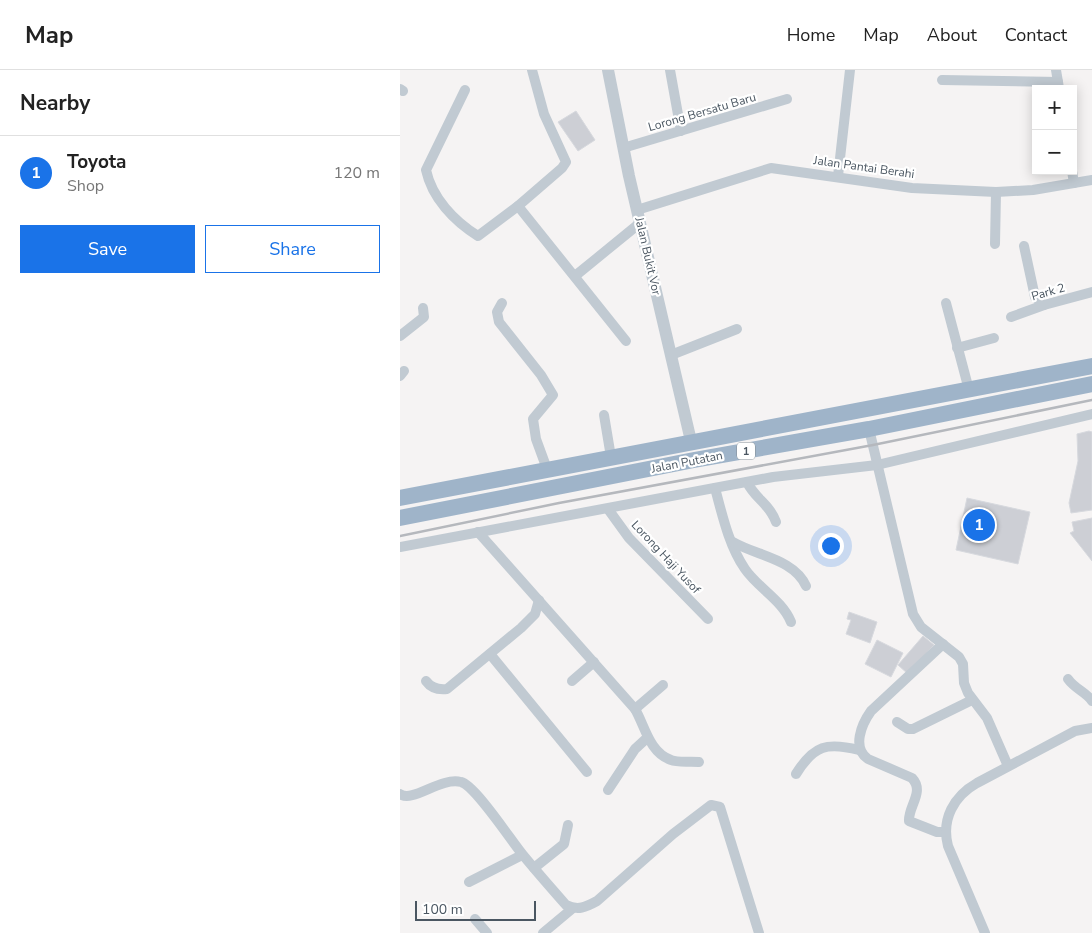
<!DOCTYPE html>
<html lang="en">
<head>
<meta charset="utf-8">
<style>
	body { margin:0; font-family:"Nunito Sans",sans-serif; background:#f6f6f6; color:#222 }
	.controls { position:absolute; right:15px; top:15px; display:grid; overflow:hidden; border-radius:0px; box-shadow:0 2px 12px #0003 }
	.controls button { width:45px; height:45px; display:grid; place-items:center; padding:0; border:0; border-bottom:1px solid #e0e0e0; background:#fff; color:#222; font:25px sans-serif }
	.scale { position:absolute; left:15px; bottom:12px; width:121px; box-sizing:border-box; padding-left:5px; border:2px solid #4a5661; border-top:0; font-size:14px; line-height:18px; white-space:nowrap; color:#4a5661; -webkit-text-stroke:4px #fff; paint-order:stroke }
	.you { position:absolute; left:430px; top:475px; width:18px; height:18px; margin:-12px; border:4px solid #fff; border-radius:50%; background:#1a73e8; box-shadow:0 0 0 8px #1a73e833 }
	.badge { display:grid; place-items:center; width:32px; height:32px; border-radius:50%; background:#1a73e8; color:#fff; font-size:16px; font-weight:700 }
	.pin { position:absolute; translate:-50% -50%; border:2px solid #fff; box-shadow:0 1px 5px #0006 }
	.list { margin:0; padding:0; list-style:none }
	h2 { display:flex; justify-content:space-between; align-items:center; height:65px; margin:0; padding:0 20px; font-size:21px }
	h2 small { font-size:16px; font-weight:400; color:#767676 }
	.list li { display:grid; grid-template-columns:32px 1fr auto; gap:15px; align-items:center; box-sizing:border-box; height:75px; padding:0 20px; border-top:1px solid #e0e0e0 }
	.list b { display:block; font-size:19px; white-space:nowrap }
	.list p { margin:0; font-size:16px; white-space:nowrap; color:#767676 }
	.list em { font-size:16px; font-style:normal; color:#767676 }
	.actions { display:flex; gap:10px; padding:15px 20px }
	.actions a { flex:1; padding:11px 0; border:1px solid #1a73e8; border-radius:0px; text-align:center; font-size:18px; color:#1a73e8 }
	.actions .main { background:#1a73e8; color:#fff }
	.map { position:relative; flex:none; width:692px; height:863px; overflow:hidden }
	header { display:flex; align-items:center; gap:30px; box-sizing:border-box; height:70px; padding:0 25px; background:#fff; border-bottom:1px solid #e0e0e0 }
	header strong { font-size:24px }
	nav { display:flex; gap:28px; margin-inline-start:auto; font-size:18px }
	main { display:flex }
	aside { flex:1; background:#fff }
	.map>svg:first-child { display:block }
	.building { fill:#cdcfd5; stroke:#d7d9de }
	.lines { fill:none; stroke-linecap:round; stroke-linejoin:round }
	.minor { stroke:#c1cad2; stroke-width:10 }
	.tertiary { stroke:#c1cad2; stroke-width:12 }
	.trunk { stroke:#9fb4c9; stroke-width:16 }
	.rail { stroke:#b5b8bd; stroke-width:2.5 }
	.labels { text-anchor:middle; dominant-baseline:central; stroke-width:4.5; stroke-linejoin:round; paint-order:stroke }
	.shield { fill:#fff; stroke:#808990; stroke-width:1 }
	.shield-label { font-size:11px; font-weight:bold; fill:#4a5661 }
	.street-label { font-size:12px; fill:#4a5661; stroke:#fff }
</style>
</head>
<body>
<header>
<strong>Map</strong>
<nav><a>Home</a><a>Map</a><a>About</a><a>Contact</a></nav>
</header>
<main>
<aside>
<h2>Nearby<small></small></h2>
<ul class="list">
<li><span class="badge">1</span><div><b>Toyota</b><p>Shop</p></div><em>120 m</em></li>
</ul>
<div class="actions"><a class="main">Save</a><a>Share</a></div>
</aside>
<div class="map">
<svg width="692" height="863" viewBox="0 0 692 863">
	<rect width="100%" height="100%" fill="#f5f3f3"/>
	<g class="building">
		<polygon points="176,41 195,70 178,81 158,52"/>
		<polygon points="689,361 692,362 692,440 671,443 669,433 678,391 677,364"/>
		<polygon points="567,428 630,442 618,494 556,480"/>
		<polygon points="692,448 692,491 670,463 674,461 672,452"/>
		<polygon points="449,542 477,552 470,573 446,564 451,550 447,549"/>
		<polygon points="523,566 534,575 508,604 498,595"/>
		<polygon points="477,570 503,583 491,607 465,594"/>
	</g>
	<g class="lines">
		<g class="minor">
			<polyline points="270,0 281,61"/>
			<polyline points="656,0 659,18"/>
			<polyline points="542,10 658,12"/>
			<polyline points="0,19 3,21"/>
			<path d="M65,20L26,100C32,128 54,151 78,166L118,136L226,271"/>
			<polyline points="223,78 387,29"/>
			<polyline points="672,101 674,113"/>
			<polyline points="438,106 450,0"/>
			<polyline points="118,136 162,98 166,92 144,44 132,0"/>
			<polyline points="237,140 371,98 512,118 596,122 633,120 692,110"/>
			<polyline points="595,174 596,122"/>
			<polyline points="624,176 635,227 644,235"/>
			<polyline points="175,206 240,153"/>
			<polyline points="102,233 97,242 99,252 141,305 153,325 133,349 136,369 147,399"/>
			<polyline points="546,233 569,320"/>
			<polyline points="611,247 644,235 692,222"/>
			<polyline points="0,266 24,247 23,238"/>
			<polyline points="557,278 594,268"/>
			<polyline points="271,285 337,259"/>
			<polyline points="0,306 4,301"/>
			<polyline points="204,345 211,387"/>
			<polyline points="469,359 513,544 521,557 559,587 563,594 564,613 568,623 587,648 608,696"/>
			<path d="M347,412C355,429 369,433 376,452"/>
			<path d="M315,418C322,444 329,476 345,499C358,518 382,530 391,552"/>
			<polyline points="208,439 229,468 308,549"/>
			<path d="M78,462L235,639C245,656 249,682 271,690C278,693 290,691 299,692"/>
			<path d="M333,472C357,486 394,489 406,516"/>
			<polyline points="0,477 373,407 477,395 692,344"/>
			<path d="M543,574L471,641C461,655 452,678 468,689L512,708C525,722 508,736 509,751L537,762H545"/>
			<polyline points="90,584 187,702"/>
			<path d="M668,609C675,619 686,622 692,631"/>
			<path d="M26,611C31,618 38,620 47,619L121,558L135,544L139,530"/>
			<polyline points="172,611 194,592"/>
			<polyline points="235,639 263,615"/>
			<polyline points="497,652 508,659 513,659 572,630"/>
			<path d="M396,704C414,675 427,672 459,680"/>
			<polyline points="208,720 235,679 247,668"/>
			<path d="M0,724C13,733 40,707 61,712C75,715 112,772 123,785C137,802 151,818 166,835C178,841 186,837 197,831L273,764L311,735L320,737L359,863"/>
			<polyline points="134,798 164,774 168,755"/>
			<polyline points="69,812 122,785"/>
			<polyline points="75,849 87,863"/>
			<polyline points="143,863 173,838"/>
			<path d="M585,863L548,776C541,749 554,726 577,713L675,661L692,658"/>
		</g>
		<polyline class="tertiary" points="208,0 229,106 291,371"/>
		<g class="trunk">
			<polyline points="0,428 692,296"/>
			<polyline points="0,448 294,390 469,359 692,314"/>
		</g>
		<polyline class="rail" points="0,466 159,433 473,375 692,330"/>
	</g>
	<g class="labels">
		<rect class="shield" x="337" y="372.5" width="18" height="17" rx="4"/>
		<g class="shield-label">
			<text x="346" y="381">1</text>
		</g>
		<g class="street-label">
			<text transform="translate(302 42) rotate(-16)">Lorong Bersatu Baru</text>
			<text transform="translate(464 97) rotate(8)">Jalan Pantai Berahi</text>
			<text transform="translate(248 186) rotate(77)">Jalan Bukit Vor</text>
			<text transform="translate(648 222) rotate(-16)">Park 2</text>
			<text transform="translate(287 392) rotate(-11)">Jalan Putatan</text>
			<text transform="translate(266 487) rotate(47)">Lorong Haji Yusof</text>
		</g>
	</g>
</svg>
<div class="controls">
<button>+</button>
<button>−</button>
</div>
<div class="scale">100 m</div>
<div class="you"></div>
<div class="pin badge" style="left:579px;top:455px">1</div>
</div>
</main>
</body>
</html>
